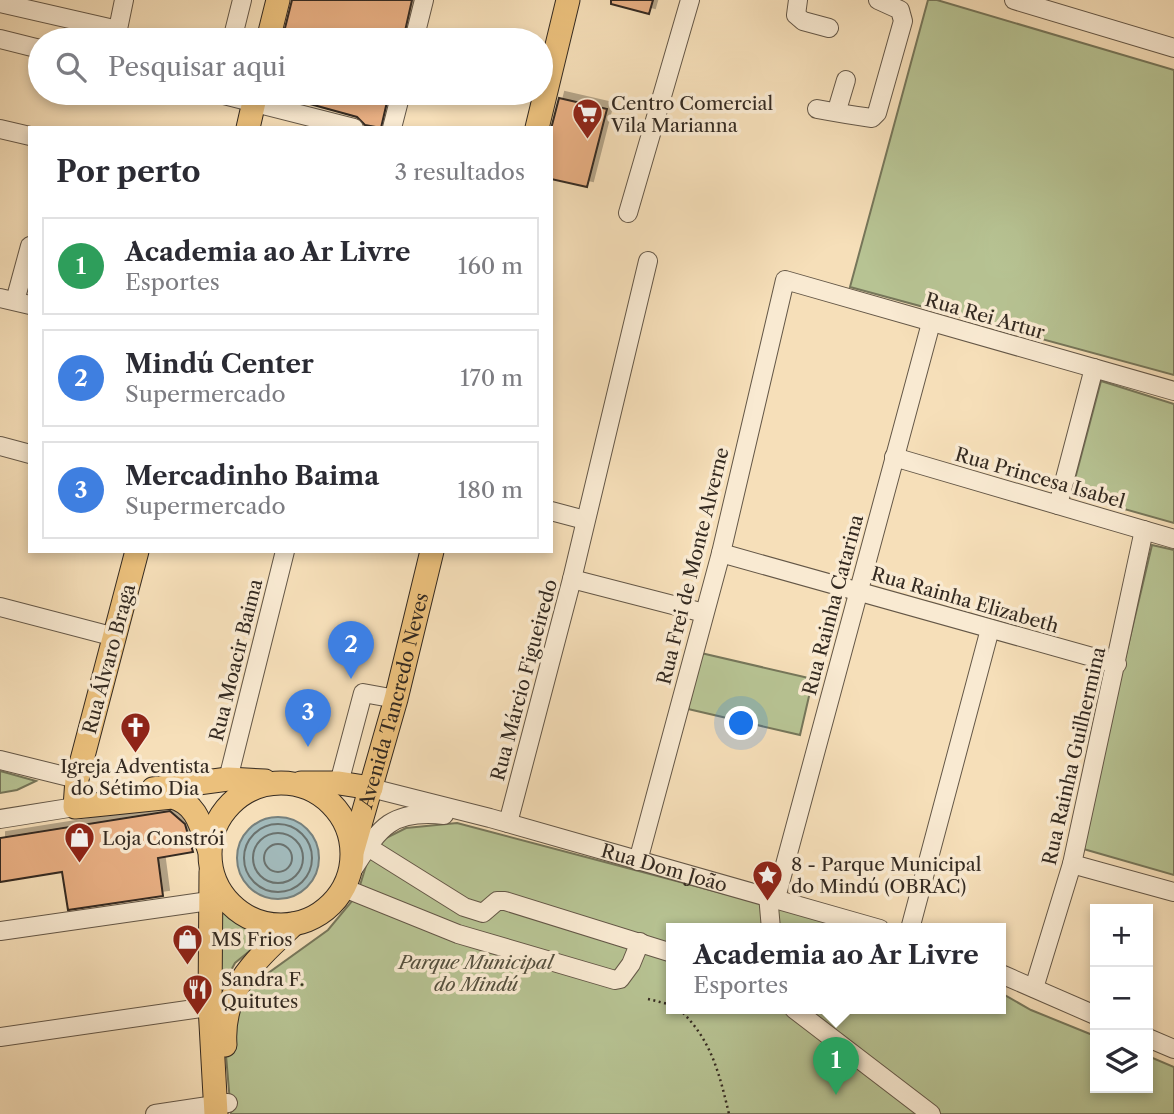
<!DOCTYPE html>
<html lang="pt">
<head>
<meta charset="utf-8">
<style>
	body { margin:0; font-family:"Libre Caslon Text",serif; background:#f2f2f3; color:#2b2b33 }
	.controls { position:absolute; right:21px; bottom:21px; display:grid; overflow:hidden; border-radius:0px; box-shadow:0 4px 10px #0003 }
	.controls button { width:63px; height:63px; display:grid; place-items:center; padding:0; border:0; border-bottom:2px solid #e1e1e2; background:#fff; color:#2b2b33; font:35px sans-serif }
	.you { position:absolute; left:742px; top:724px; width:24px; height:24px; margin:-18px; border:5px solid #fff; border-radius:50%; background:#1a73e8; box-shadow:0 0 0 10px #1a73e833 }
	.badge { display:grid; place-items:center; width:46px; height:46px; border-radius:50%; background:#8f2418; color:#fff; font-size:23px; font-weight:700 }
	.pin { position:absolute; translate:-50% -58px; filter:drop-shadow(0 2px 4px #0008) }
	.pin::after { content:''; position:absolute; top:37px; width:24px; height:21px; background:inherit; clip-path:polygon(0 0,100% 0,50% 100%) }
	.popup { position:absolute; left:666px; top:923px; width:340px; height:91px; box-sizing:border-box; display:grid; place-content:center; border-radius:0px; background:#fff; filter:drop-shadow(0 2px 5px #0005); font-size:23px; white-space:nowrap; color:#7c7c81 }
	.popup b { font-size:26px; color:#2b2b33 }
	.popup::after { content:''; position:absolute; left:50%; top:100%; margin-left:-14px; border:14px solid transparent; border-top-color:#fff }
	.list { margin:0; padding:0; list-style:none }
	h2 { display:flex; justify-content:space-between; align-items:center; height:91px; margin:0; padding:0 28px; font-size:30px }
	h2 small { font-size:23px; font-weight:400; color:#7c7c81 }
	.list li { display:grid; grid-template-columns:46px 1fr auto; gap:21px; align-items:center; box-sizing:border-box; height:98px; margin:0 14px 14px; padding:0 14px; border:2px solid #e1e1e2; border-radius:0px }
	.list b { display:block; font-size:26px; white-space:nowrap }
	.list p { margin:0; font-size:23px; white-space:nowrap; color:#7c7c81 }
	.list em { font-size:23px; font-style:normal; color:#7c7c81 }
	.icon { flex:none; width:38px; height:38px; fill:none; stroke:currentColor; stroke-width:2; stroke-linecap:round; stroke-linejoin:round }
	.map { position:relative; flex:none; width:1174px; height:1114px; overflow:hidden }
	.search { position:absolute; background:#fff; box-shadow:0 4px 10px #0003; left:28px; top:28px; width:525px; height:77px; display:flex; align-items:center; gap:18px; box-sizing:border-box; padding:0 24px; border-radius:38px; color:#7c7c81; font-size:26px }
	.panel { position:absolute; background:#fff; box-shadow:0 4px 10px #0003; left:28px; top:126px; width:525px; height:427px; border-radius:0px }
	.map>svg:first-child { display:block }
	.green { fill:#b7c393; stroke:#76765a; stroke-width:2 }
	.water { fill:#a2babb; stroke:#76807d; stroke-width:2 }
	.lines { fill:none; stroke-linecap:round; stroke-linejoin:round }
	.shore { stroke:#6b726e; stroke-width:2 }
	.building { fill:#e8af83; stroke:#342a21; stroke-width:2; filter:url(#shadow) }
	.minor-casing { stroke:#645747; stroke-width:20 }
	.major-casing { stroke:#342a21; stroke-width:25 }
	.path { stroke:#342a21; stroke-width:2.5; stroke-dasharray:2 3.5; stroke-linecap:butt }
	.minor { stroke:#f9ead2; stroke-width:18 }
	.major { stroke:#ebc07c; stroke-width:23 }
	.labels { text-anchor:middle; dominant-baseline:central; stroke-width:7; stroke-linejoin:round; paint-order:stroke }
	.poi-label { font-size:19px; fill:#342a21; stroke:#f9ead2; text-anchor:start }
	.street-label { font-size:19px; fill:#342a21; stroke:#f9ead2 }
	.park-label { font-size:19px; font-style:italic; fill:#55503e; stroke:#f9ead2 }
</style>
</head>
<body>
<div class="map">
<svg width="1174" height="1114" viewBox="0 0 1174 1114">
	<defs>
		<filter id="shadow"><feDropShadow dx="6" dy="-6" stdDeviation="0" flood-color="#0004"/></filter>
	</defs>
	<rect width="100%" height="100%" fill="#f6dfb9"/>
	<filter id="stains"><feTurbulence type="fractalNoise" baseFrequency=".00286" numOctaves="4"/><feColorMatrix values="0 0 0 0 .2 0 0 0 0 .09 0 0 0 0 .02 0 0 0 .5 -.17"/></filter>
	<radialGradient id="worn" r=".72"><stop offset=".6" stop-color="#630" stop-opacity="0"/><stop offset="1" stop-color="#630" stop-opacity=".3"/></radialGradient>
	<g class="green">
		<polygon points="928,0 937,0 1174,70 1174,375 850,287"/>
		<polygon points="1101,381 1174,404 1174,523 1071,494"/>
		<polygon points="1152,545 1174,550 1174,875 1080,848"/>
		<polygon points="701,653 813,679 800,735 688,709"/>
		<polygon points="0,771 36,781 17,790 0,793"/>
		<polygon points="457,823 858,929 672,929 672,1009 1001,1009 1001,993 1031,1010 1095,1036 1095,1088 1148,1088 1148,1056 1174,1067 1174,1114 231,1114 224,1032 232,999 328,930 357,895 369,856 382,840 406,828"/>
		<path d="M213,892C234,919 241,923 275,930L235,963L215,1000Z"/>
	</g>
	<circle class="water" cx="278" cy="858" r="41"/>
	<g class="lines">
		<g class="shore">
			<circle cx="278" cy="858" r="34"/>
			<circle cx="278" cy="858" r="25"/>
			<circle cx="278" cy="858" r="14"/>
		</g>
	</g>
	<g class="building">
		<polygon points="292,0 412,0 403,40 282,40"/>
		<polygon points="611,0 653,0 649,14 611,4"/>
		<polygon points="270,93 389,93 381,128 365,125 357,117"/>
		<polygon points="559,98 607,109 587,187 551,179 551,129"/>
		<polygon points="170,811 185,824 193,852 158,858 163,896 68,910 62,872 0,882 0,838"/>
	</g>
	<g class="lines">
		<defs>
			<g id="minor">
				<polyline points="798,0 796,15 803,21 829,28"/>
				<polyline points="1014,0 1174,48"/>
				<polyline points="0,3 118,30"/>
				<polyline points="0,39 40,49"/>
				<polyline points="119,40 117,34 124,0"/>
				<polyline points="232,40 242,0"/>
				<polyline points="414,40 424,0"/>
				<polyline points="216,93 354,128"/>
				<path d="M817,109C833,112 857,116 872,118L877,113L903,21L900,10L878,0"/>
				<polyline points="837,110 846,80"/>
				<polyline points="392,128 401,93"/>
				<polyline points="0,129 30,136"/>
				<polyline points="628,213 690,0"/>
				<polyline points="0,298 30,305"/>
				<polyline points="15,301 30,246"/>
				<polyline points="0,446 30,454"/>
				<polyline points="894,457 1174,539"/>
				<polyline points="1058,505 1094,368"/>
				<polyline points="551,511 585,520"/>
				<polyline points="721,553 1117,664"/>
				<polyline points="572,579 704,613"/>
				<polyline points="0,607 115,637"/>
				<polyline points="0,760 77,779"/>
				<polyline points="228,779 285,551"/>
				<polyline points="339,783 363,693 396,699"/>
				<path id="s1" d="M371,788L490,818L880,929"/>
				<polyline points="0,819 75,807"/>
				<polyline points="508,823 572,579 648,261"/>
				<polyline points="368,847 464,907 483,913 497,901 505,901 672,953"/>
				<polyline points="638,861 721,553 785,280 1174,391"/>
				<polyline points="1072,864 1174,892"/>
				<path d="M350,874C378,831 387,809 444,815"/>
				<polyline points="344,888 458,934 615,980 620,979 631,964 640,942"/>
				<polyline points="768,895 771,929"/>
				<polyline points="776,898 931,323"/>
				<polyline points="910,929 990,629"/>
				<polyline points="0,931 209,901"/>
				<polyline points="1001,974 1095,1015"/>
				<polyline points="1034,988 1072,864 1144,530"/>
				<polyline points="794,1009 931,1114"/>
				<polyline points="0,1037 222,1005"/>
				<polyline points="1148,1038 1174,1049"/>
				<polyline points="155,1114 228,1103"/>
			</g>
			<g id="major">
				<polyline points="268,40 278,0"/>
				<polyline points="248,128 256,93"/>
				<polyline points="537,128 568,0"/>
				<path d="M137,551L77,779L75,807L172,797C198,804 201,827 209,849"/>
				<circle cx="281" cy="854" r="71"/>
				<polyline points="301,783 339,783 371,788"/>
				<polyline points="153,789 228,779 265,781"/>
				<path id="s2" d="M353,849L396,699L432,551"/>
				<polyline points="211,872 210,1006 216,1114"/>
				<path d="M225,1045C221,989 257,959 294,924"/>
			</g>
		</defs>
		<use href="#minor" class="minor-casing"/>
		<use href="#major" class="major-casing"/>
		<g class="path">
			<polyline points="648,999 672,1005"/>
			<path d="M679,1009C711,1039 719,1072 729,1114"/>
		</g>
		<use href="#minor" class="minor"/>
		<use href="#major" class="major"/>
	</g>
	<defs>
		<symbol id="supermarket-pin" viewBox="-11 -11 22 30"><path d="M0 17L-7.5 6A9.5 9.5 0 1 1 7.5 6Z" fill="#8f2418" stroke="#f9ead2"/><path d="M-6-5.5h2.5l.6 2H6L4.5 2H-2.5L-4.4-4H-6ZM-1.5 3.2a1.3 1.3 0 1 0 .1 0ZM3 3.2a1.3 1.3 0 1 0 .1 0Z" fill="#fff"/></symbol>
		<symbol id="church-pin" viewBox="-11 -11 22 30"><path d="M0 17L-7.5 6A9.5 9.5 0 1 1 7.5 6Z" fill="#8f2418" stroke="#f9ead2"/><path d="M-1.2-6h2.4v3.5h3.3v2.4h-3.3V6h-2.4V-.1h-3.3v-2.4h3.3Z" fill="#fff"/></symbol>
		<symbol id="shop-pin" viewBox="-11 -11 22 30"><path d="M0 17L-7.5 6A9.5 9.5 0 1 1 7.5 6Z" fill="#8f2418" stroke="#f9ead2"/><path d="M-5-2.5h2.3a2.7 3.5 0 0 1 5.4 0H5L5.5 6h-11ZM-1.5-2.5h3a1.5 2.3 0 0 0-3 0Z" fill="#fff"/></symbol>
		<symbol id="sight-pin" viewBox="-11 -11 22 30"><path d="M0 17L-7.5 6A9.5 9.5 0 1 1 7.5 6Z" fill="#8f2418" stroke="#f9ead2"/><path d="M0-6L1.8-2.2L6-1.7L2.9 1.2L3.7 5.4L0 3.3L-3.7 5.4L-2.9 1.2L-6-1.7L-1.8-2.2Z" fill="#fff"/></symbol>
		<symbol id="restaurant-pin" viewBox="-11 -11 22 30"><path d="M0 17L-7.5 6A9.5 9.5 0 1 1 7.5 6Z" fill="#8f2418" stroke="#f9ead2"/><path d="M-5-6h1v4h1v-4h1v4h1v-4h1v5L-1.5 .5V6h-2V.5L-5-1ZM5-6V6H3V1.5H1.5Q1.5-4 5-6Z" fill="#fff"/></symbol>
	</defs>
	<g fill-rule="evenodd">
		<use href="#supermarket-pin" x="570" y="96" width="35" height="47"/>
		<use href="#church-pin" x="118" y="710" width="35" height="47"/>
		<use href="#shop-pin" x="62" y="820" width="35" height="47"/>
		<use href="#sight-pin" x="750" y="858" width="35" height="47"/>
		<use href="#shop-pin" x="170" y="922" width="35" height="47"/>
		<use href="#restaurant-pin" x="180" y="972" width="35" height="47"/>
	</g>
	<g class="labels">
		<g class="poi-label">
			<text x="611" y="103">Centro Comercial<tspan x="611" dy="22">Vila Marianna</tspan></text>
			<text x="135" y="766" text-anchor="middle">Igreja Adventista<tspan x="135" dy="22">do Sétimo Dia</tspan></text>
			<text x="102" y="838">Loja Constrói</text>
			<text x="791" y="864">8 - Parque Municipal<tspan x="791" dy="22">do Mindú (OBRAC)</tspan></text>
			<text x="211" y="939">MS Frios</text>
			<text x="221" y="979">Sandra F.<tspan x="221" dy="22">Quitutes</tspan></text>
		</g>
		<g class="street-label">
			<text transform="translate(985 316) rotate(16)">Rua Rei Artur</text>
			<text transform="translate(1040 478) rotate(16)">Rua Princesa Isabel</text>
			<text transform="translate(693 566) rotate(-76)">Rua Frei de Monte Alverne</text>
			<text transform="translate(965 600) rotate(16)">Rua Rainha Elizabeth</text>
			<text transform="translate(833 605) rotate(-75)">Rua Rainha Catarina</text>
			<text transform="translate(109 659) rotate(-75)">Rua Álvaro Braga</text>
			<text transform="translate(236 660) rotate(-76)">Rua Moacir Baima</text>
			<text transform="translate(524 680) rotate(-75)">Rua Márcio Figueiredo</text>
			<text stroke="none"><textPath href="#s2" startOffset="154">Avenida Tancredo Neves</textPath></text>
			<text transform="translate(1074 756) rotate(-77)">Rua Rainha Guilhermina</text>
			<text stroke="none"><textPath href="#s1" startOffset="304">Rua Dom João</textPath></text>
		</g>
		<g class="park-label">
			<text x="476" y="962">Parque Municipal<tspan x="476" dy="22">do Mindú</tspan></text>
		</g>
	</g>
	<rect width="100%" height="100%" filter="url(#stains)"/>
	<rect width="100%" height="100%" fill="url(#worn)"/>
</svg>
<div class="controls">
<button>+</button>
<button>−</button>
<button><svg class="icon" aria-label="layers" viewBox="0 0 24 24"><path d="M12 4l9 5-9 5-9-5zM3 14l9 5 9-5"/></svg></button>
</div>
<div class="you"></div>
<div class="pin badge" style="left:836px;top:1095px;background:#2e9e5b">1</div>
<div class="popup"><b>Academia ao Ar Livre</b>Esportes</div>
<div class="pin badge" style="left:351px;top:679px;background:#3f7fe0">2</div>
<div class="pin badge" style="left:308px;top:747px;background:#3f7fe0">3</div>
<div class="search"><svg class="icon" aria-label="search" viewBox="0 0 24 24"><circle cx="10" cy="10" r="6"/><path d="M15 15l6 6"/></svg>Pesquisar aqui</div>
<section class="panel">
<h2>Por perto<small>3 resultados</small></h2>
<ul class="list">
<li><span class="badge" style="background:#2e9e5b">1</span><div><b>Academia ao Ar Livre</b><p>Esportes</p></div><em>160 m</em></li>
<li><span class="badge" style="background:#3f7fe0">2</span><div><b>Mindú Center</b><p>Supermercado</p></div><em>170 m</em></li>
<li><span class="badge" style="background:#3f7fe0">3</span><div><b>Mercadinho Baima</b><p>Supermercado</p></div><em>180 m</em></li>
</ul>
</section>
</div>
</body>
</html>
